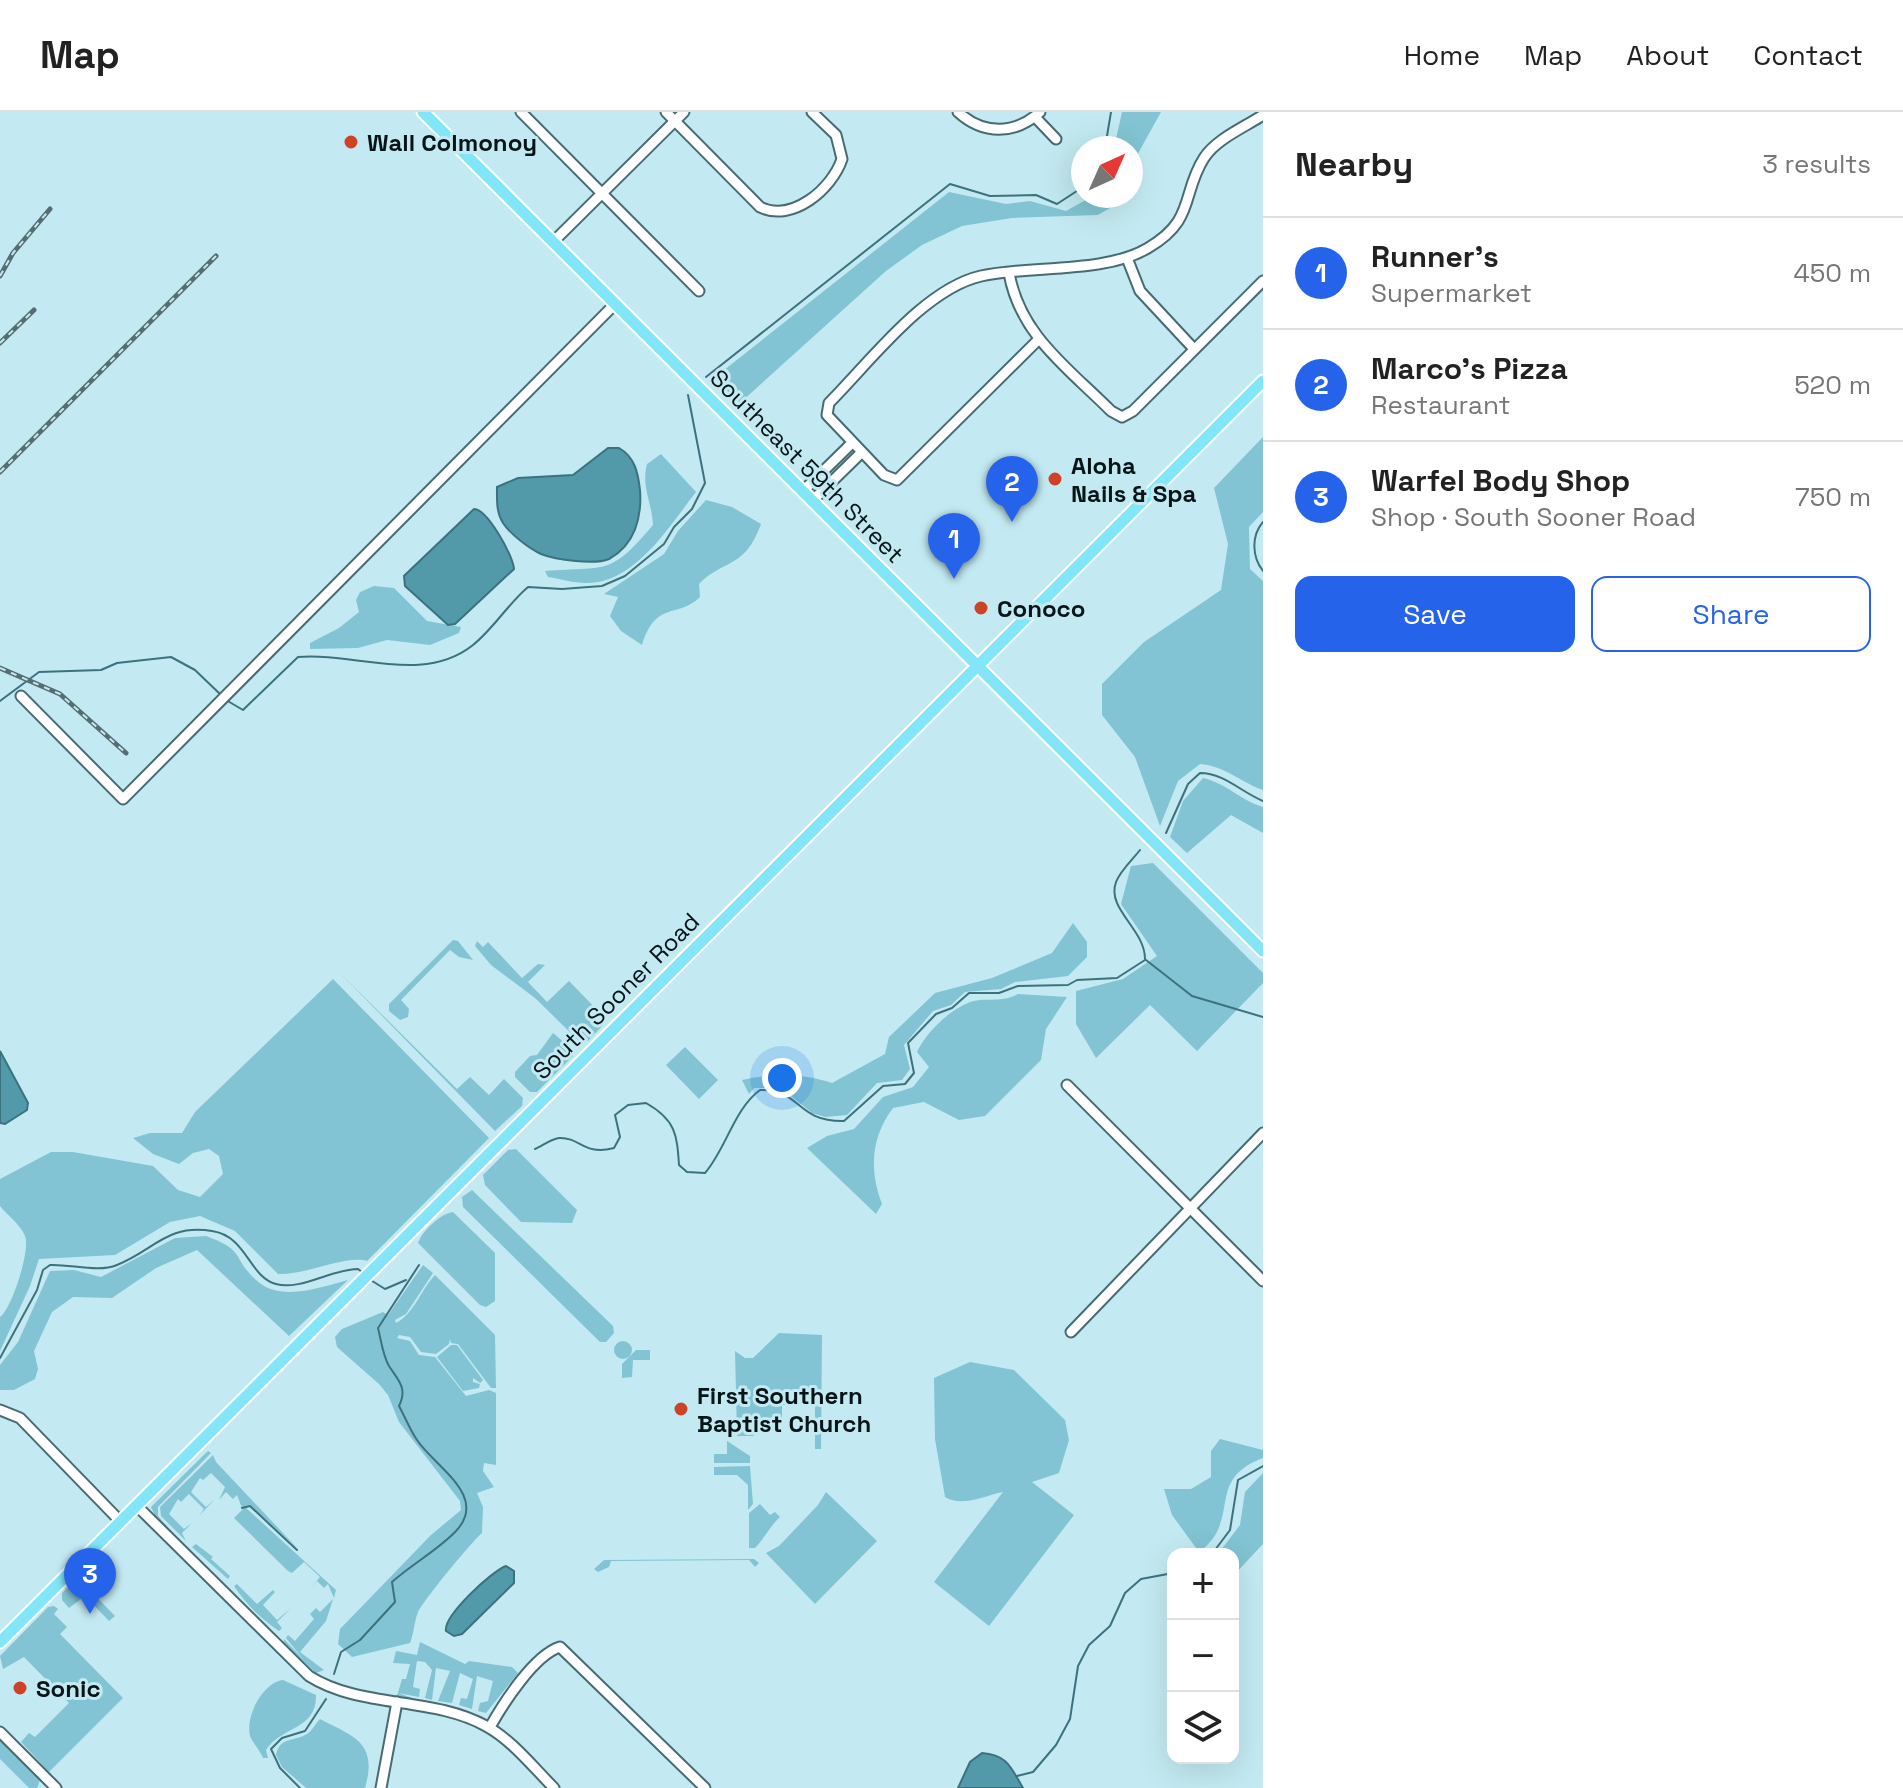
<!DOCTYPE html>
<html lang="en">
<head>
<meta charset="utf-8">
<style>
	body { margin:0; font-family:"Space Grotesk",sans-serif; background:#f6f6f6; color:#222 }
	.controls { position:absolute; right:24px; bottom:24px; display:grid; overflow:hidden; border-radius:16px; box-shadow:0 8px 32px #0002 }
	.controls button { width:72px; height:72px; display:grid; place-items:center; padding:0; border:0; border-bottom:2px solid #e0e0e0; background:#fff; color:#222; font:40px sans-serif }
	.compass { position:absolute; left:1071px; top:24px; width:72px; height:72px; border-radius:50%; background:#fff; box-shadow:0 8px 32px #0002; rotate:45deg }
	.you { position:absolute; left:782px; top:966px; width:28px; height:28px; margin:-20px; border:6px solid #fff; border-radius:50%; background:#1a73e8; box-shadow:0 0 0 12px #1a73e833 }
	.badge { display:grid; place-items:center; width:52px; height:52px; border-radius:50%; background:#2563eb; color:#fff; font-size:26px; font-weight:700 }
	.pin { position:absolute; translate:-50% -66px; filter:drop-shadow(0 2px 4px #0008) }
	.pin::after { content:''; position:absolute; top:42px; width:28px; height:24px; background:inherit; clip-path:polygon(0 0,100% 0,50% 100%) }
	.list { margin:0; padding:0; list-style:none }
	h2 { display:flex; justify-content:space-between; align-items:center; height:104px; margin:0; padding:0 32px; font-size:34px }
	h2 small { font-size:26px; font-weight:400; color:#767676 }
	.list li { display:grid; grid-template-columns:52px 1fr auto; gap:24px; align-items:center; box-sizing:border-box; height:112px; padding:0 32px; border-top:2px solid #e0e0e0 }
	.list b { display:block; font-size:30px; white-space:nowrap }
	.list p { margin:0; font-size:26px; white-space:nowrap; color:#767676 }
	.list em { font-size:26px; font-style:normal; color:#767676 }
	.actions { display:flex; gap:16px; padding:24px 32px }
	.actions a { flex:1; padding:18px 0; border:2px solid #2563eb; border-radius:16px; text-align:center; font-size:28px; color:#2563eb }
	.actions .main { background:#2563eb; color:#fff }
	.icon { flex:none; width:44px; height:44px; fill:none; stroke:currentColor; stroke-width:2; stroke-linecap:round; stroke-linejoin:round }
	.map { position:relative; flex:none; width:1263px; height:1676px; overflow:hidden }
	header { display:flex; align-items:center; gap:48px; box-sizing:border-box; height:112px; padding:0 40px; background:#fff; border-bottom:2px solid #e0e0e0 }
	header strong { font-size:38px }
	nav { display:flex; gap:44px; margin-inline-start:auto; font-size:28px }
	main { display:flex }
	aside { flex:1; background:#fff }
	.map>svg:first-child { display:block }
	.green { fill:#82c4d3 }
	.water { fill:#529aaa; stroke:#3c727e; stroke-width:2 }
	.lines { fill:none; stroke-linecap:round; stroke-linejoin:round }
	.stream { stroke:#3c727e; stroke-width:2 }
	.minor-casing { stroke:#486b72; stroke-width:13 }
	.major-casing { stroke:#fff; stroke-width:15 }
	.minor { stroke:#fff; stroke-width:9 }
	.major { stroke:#82e6f8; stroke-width:11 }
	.rail-casing { stroke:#566e73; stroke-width:5 }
	.rail { stroke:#c3eaf2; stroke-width:2; stroke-dasharray:6; stroke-linecap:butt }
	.poi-dot { fill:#ce4328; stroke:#c3eaf2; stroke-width:3 }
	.labels { text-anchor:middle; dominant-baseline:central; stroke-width:6; stroke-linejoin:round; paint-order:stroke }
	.poi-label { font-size:24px; font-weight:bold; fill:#071518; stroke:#c3eaf2; text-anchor:start }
	.street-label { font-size:24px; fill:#071518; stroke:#c3eaf2 }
</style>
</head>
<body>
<header>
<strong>Map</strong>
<nav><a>Home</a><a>Map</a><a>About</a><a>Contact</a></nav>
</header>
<main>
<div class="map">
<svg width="1263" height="1676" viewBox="0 0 1263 1676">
	<rect width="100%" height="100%" fill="#c3eaf2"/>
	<g class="green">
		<polygon points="1122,0 1161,0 1131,54 1131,36 1114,36"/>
		<polygon points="949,80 1006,92 1030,89 1066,99 1093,84 1116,84 1110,96 1098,103 1012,106 962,114 922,133 886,159 740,291 714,266"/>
		<path d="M1263,325V400L1249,415L1250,457L1263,469V678C1240,670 1225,654 1200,652L1178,669L1160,714L1135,645L1102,603V572L1144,530L1221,478L1228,432L1214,376Z"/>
		<path d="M661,342L696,380C670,413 635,472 586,471C574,471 560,467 548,465L545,459C607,454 609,465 653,413C652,390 641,375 647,352Z"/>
		<path d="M706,388L732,395L761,412C744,458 725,446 699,472L700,485C677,507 656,488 642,533L621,519L610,504L618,485L604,482L664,442L678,419Z"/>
		<polygon points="374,474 394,476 427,509 461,515 459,521 430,533 387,528 358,536 310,537 310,531 339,516 359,500 356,488 360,480"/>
		<path d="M1203,666C1226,671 1240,688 1263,695V721L1231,703L1187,741L1170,725L1183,689Z"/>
		<polygon points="1153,751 1263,861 1263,871 1197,939 1150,893 1096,946 1076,912 1076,879 1123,867 1157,844 1121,792 1131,754"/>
		<path d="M1073,811L1087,830V845L1068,864L1015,870L1001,877L965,880L951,893L933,899L904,933L910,957L902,968L877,971L847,1003L825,1005L812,1001L781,976H754L749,982L742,968C774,961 801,961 832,971L885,942L889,925L935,881L992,866L1052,841Z"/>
		<polygon points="453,828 458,829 473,848 459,845 450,838 401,888 409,897 408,905 400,908 389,899 389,892"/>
		<polygon points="477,829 483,835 488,830 522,866 538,852 545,853 528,870 547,890 569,869 603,904 604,912 588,929 580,930 535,886 491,853 475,834"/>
		<polygon points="340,861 457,977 470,965 489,983 504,967 523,986 522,994 495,1019"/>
		<path d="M333,867L489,1026L367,1149C345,1143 308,1163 278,1162L235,1119L200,1104L170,1110L115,1143L39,1147L30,1174L0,1239V1205C11,1198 31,1138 25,1124C21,1113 7,1103 0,1094V1067L51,1040H73L153,1054L178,1078L200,1085L223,1062L219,1044L209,1037L193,1041L179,1052L153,1042L133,1026L150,1021H182L195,1000Z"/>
		<path d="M1018,882L1067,885L1046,917L1041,948L985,1004L959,1008L924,990L893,996C871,1025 869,1058 882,1092L876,1102L807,1036L827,1024L854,1017L883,985L913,975L929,955L917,940C925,922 948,899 968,891C984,884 1000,892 1018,882Z"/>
		<polygon points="553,921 571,936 573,944 537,980 530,980 515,965 515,960 530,944 537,943"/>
		<polygon points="685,935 718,968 699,987 666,953"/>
		<polygon points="516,1037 577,1098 572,1111 521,1110 485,1073 483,1063 508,1038"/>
		<polygon points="472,1078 613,1214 614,1221 606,1230 600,1230 463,1095 462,1085"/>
		<path d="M453,1100L495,1141V1189L486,1195L480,1193L418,1131C422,1119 441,1101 453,1100Z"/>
		<path d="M206,1124C247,1139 231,1145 256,1168C280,1191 321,1175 348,1168L289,1224L197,1138L156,1156L112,1186L73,1185L52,1200L34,1239L38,1257L35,1267L14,1278H0V1253L18,1230L50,1159L74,1158L101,1165L175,1126Z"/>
		<path d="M423,1153L433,1161L406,1202L395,1208L396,1211C414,1202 420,1179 435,1163L495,1223L496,1276H491L458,1232L451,1231L450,1227L449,1232L436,1242L421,1240L410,1225L399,1223L397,1226L410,1229L419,1243L435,1245L466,1284L489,1278L496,1281V1353L484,1351L483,1359L494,1375L477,1381L483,1395L482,1421C473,1428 423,1489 418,1500C414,1510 414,1521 410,1531L352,1545L338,1532L340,1517L431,1423L461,1398L460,1389L399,1310L388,1283L379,1272L337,1235L335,1225L342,1217L383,1200L388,1203Z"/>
		<polygon points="779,1221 822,1223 821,1337 815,1337 815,1293 782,1293 782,1306 773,1306 773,1316 759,1319 753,1324 737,1324 735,1239 745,1246 753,1246"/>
		<circle cx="623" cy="1238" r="9"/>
		<polygon points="451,1233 457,1233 483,1268 480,1271 473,1266 473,1270 480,1272 479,1276 463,1279 437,1245"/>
		<polygon points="636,1238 650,1238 650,1248 633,1248 632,1265 622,1266 622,1252"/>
		<path d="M970,1250L1014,1258L1065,1308L1069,1328L1059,1361L1032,1370L1074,1403L989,1514L934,1470L1003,1380C986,1383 962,1396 945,1385L935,1327L934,1266Z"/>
		<path d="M1220,1327L1263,1338V1346C1204,1368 1243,1408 1199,1440L1172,1403L1164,1377H1191L1211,1365V1339Z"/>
		<polygon points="727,1329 750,1344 750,1351 714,1351 714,1342 727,1342"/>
		<polygon points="208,1339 211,1341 158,1395 158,1404 181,1430 156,1406 151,1395"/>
		<polygon points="213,1343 216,1350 298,1437 250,1393 242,1396 237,1383 233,1387 226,1380 219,1388 225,1375 211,1361 203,1368 200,1366 191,1380 206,1395 215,1387 199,1404 204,1397 189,1382 181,1390 178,1387 169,1402 184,1417 192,1411 182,1421 186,1429 161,1404 160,1395"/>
		<polygon points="750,1354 753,1392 748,1398 748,1373 737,1363 714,1363 714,1355"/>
		<polygon points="1263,1361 1263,1432 1233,1464 1233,1442 1218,1442 1240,1413 1245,1380"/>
		<polygon points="826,1380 877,1429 815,1492 766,1441 779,1434 818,1393"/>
		<path d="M760,1392L770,1403L775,1400L780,1405C769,1415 765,1426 755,1436H749V1401Z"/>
		<polygon points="245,1395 336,1478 334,1486 328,1472 324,1476 317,1469 309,1478 320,1465 304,1450 292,1461 288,1459 234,1406"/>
		<polygon points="196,1432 213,1445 211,1447 230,1464 228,1467 192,1435"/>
		<polygon points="754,1447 759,1451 755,1455 749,1448 611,1449 609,1455 598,1460 594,1457 604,1448"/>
		<polygon points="78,1466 115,1504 109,1509 85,1484 69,1496 62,1488 62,1481"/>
		<path d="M237,1472L257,1492L273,1478L275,1480L263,1493L277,1508L291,1496L277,1510L282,1516L279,1519C262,1508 245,1491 234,1474Z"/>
		<polygon points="333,1487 326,1509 300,1540 324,1558 316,1561 283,1531 284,1527 303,1547 286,1526 288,1523 295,1529 314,1507 310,1502 316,1496 320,1500"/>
		<polygon points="54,1494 58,1497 54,1502 67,1515 60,1522 123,1586 49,1660 21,1630 29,1621 35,1625 69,1591 24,1545 3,1557 0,1544 48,1495"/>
		<polygon points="420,1530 465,1552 469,1549 512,1555 518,1561 486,1601 478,1599 480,1591 488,1589 493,1569 477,1564 472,1597 459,1593 461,1586 467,1587 473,1567 460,1561 452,1591 438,1589 450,1559 436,1556 432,1588 425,1586 432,1558 425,1550 417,1549 413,1575 420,1577 419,1585 398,1581 418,1588 397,1584 402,1567 406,1567 410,1552 393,1551 396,1539 417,1543"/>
		<path d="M283,1568L316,1583C317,1618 281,1614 266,1638L268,1646H263C260,1638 252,1630 250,1624C245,1603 264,1570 283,1568Z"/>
		<path d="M320,1607C355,1625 378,1631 365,1676H306L282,1655L276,1643C280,1624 294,1630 307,1622C313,1618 315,1612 320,1607Z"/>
		<polygon points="0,1628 40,1668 37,1676 29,1676 0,1647"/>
	</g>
	<g class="water">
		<path d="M608,336H619C635,345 638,361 640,378C642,405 635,433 609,447C595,453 556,448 541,442C530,437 510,422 503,411C496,400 497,388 497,375L518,366L573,363Z"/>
		<path d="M474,397C487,397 513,443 514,457L455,512L448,513L405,474L404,464Z"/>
		<polygon points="0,939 28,991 27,998 5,1012 0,1011"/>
		<path d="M506,1454L514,1459V1471L462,1522L454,1524L446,1519C443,1504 492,1459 506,1454Z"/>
		<path d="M982,1641C1008,1643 1011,1656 1023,1676H958L970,1650Z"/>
	</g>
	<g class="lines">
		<g class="stream">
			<polyline points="1105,36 1111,0"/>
			<polyline points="706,265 950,72 990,84 1036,83 1057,92 1083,75"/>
			<path d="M1263,410C1251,424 1252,445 1263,459"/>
			<path d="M226,588L243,598L298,545C355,540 423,573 473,533C494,516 508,492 528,475L562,477L602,474L625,464L664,432L674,415L692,397L705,371L688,283"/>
			<polyline points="0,589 39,560 101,558 117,551 171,545 195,558 221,583"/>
			<path d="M1166,721L1188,672L1200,661C1224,661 1241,680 1263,689"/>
			<path d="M1140,738C1133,747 1120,759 1116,770C1106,797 1145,817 1145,847"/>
			<polyline points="1146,848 1192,884 1263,905"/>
			<path d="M535,1037C542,1034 551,1027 559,1026C581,1025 583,1044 614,1036L620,1025L615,1003L628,993L646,991C676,1008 677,1023 679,1053L687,1060L705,1061C726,1037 734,997 760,978C802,977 795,1010 844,1009L883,974L905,972L914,961L908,931L936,902L952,896L969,881H999L1018,874L1068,873L1077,868L1117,866L1145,848"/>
			<polyline points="369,1167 385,1177 406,1168"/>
			<path d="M0,1246L37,1178L43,1158L50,1153C71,1152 98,1161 117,1153C155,1138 166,1112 212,1119C247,1124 249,1165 276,1172C300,1179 332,1157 358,1157L362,1160"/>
			<polyline points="242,1396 250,1394 297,1438"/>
			<polyline points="1212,1442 1230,1418 1238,1368 1263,1354"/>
			<path d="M334,1562L341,1540L360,1528L395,1490L392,1470C412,1452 438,1438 456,1419C489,1384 435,1355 417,1328C410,1318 405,1305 399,1294C408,1276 398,1268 389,1254C383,1244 381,1228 378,1216L419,1153"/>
			<polyline points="1017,1664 1033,1660 1056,1633 1070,1607 1078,1554 1089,1533 1110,1514 1125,1481 1141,1467 1173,1461"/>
			<polyline points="300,1676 280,1656 271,1637 282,1626 305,1619 326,1587"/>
		</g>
		<defs>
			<g id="minor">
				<polyline points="521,0 699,179"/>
				<path d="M666,0L760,95C792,111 832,77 842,47L836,23L812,0"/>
				<path d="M958,0C983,23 1015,23 1040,0"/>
				<polyline points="1035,5 1056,27"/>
				<polyline points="553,130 684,0"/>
				<polyline points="1127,146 1140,179 1194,237"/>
				<path d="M1009,161C1020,223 1068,256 1111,299L1122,305L1133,299L1263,169"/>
				<path d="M1039,227L897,368L884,363L827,303L829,291C870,250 924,177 981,164C1031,153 1104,162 1148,136C1196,108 1181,82 1204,46C1216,27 1245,15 1263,3"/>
				<polyline points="803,379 852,331"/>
				<polyline points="812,389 861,341"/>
				<polyline points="21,584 123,687 615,192"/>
				<polyline points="1067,973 1263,1169"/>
				<polyline points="1071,1220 1263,1021"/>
				<polyline points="0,1298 20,1306 121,1410"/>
				<path d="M137,1394L309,1564C361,1597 432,1584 486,1614C512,1628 533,1655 554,1676"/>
				<path d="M490,1615C503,1592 534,1543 560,1535L705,1676"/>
				<polyline points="0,1620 56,1676"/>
				<polyline points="381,1676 397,1590"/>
			</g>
			<g id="major">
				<polyline points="423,0 1263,839"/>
				<polyline points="0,1530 1263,269"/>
			</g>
		</defs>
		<use href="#minor" class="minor-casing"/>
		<use href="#major" class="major-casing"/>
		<use href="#minor" class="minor"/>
		<use href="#major" class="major"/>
		<defs>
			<g id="rail">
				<polyline points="0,164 13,141 50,97"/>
				<polyline points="0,231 34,198"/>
				<polyline points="0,360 216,144"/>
				<polyline points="0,556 60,582 126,641"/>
			</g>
		</defs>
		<use href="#rail" class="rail-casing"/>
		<use href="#rail" class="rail"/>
	</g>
	<g class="poi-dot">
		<circle cx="351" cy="30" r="8"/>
		<circle cx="1055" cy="367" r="8"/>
		<circle cx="981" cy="496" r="8"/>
		<circle cx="681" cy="1297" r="8"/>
		<circle cx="20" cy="1576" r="8"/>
	</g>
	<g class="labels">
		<g class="poi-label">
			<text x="367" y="30">Wall Colmonoy</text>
			<text x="1071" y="353">Aloha<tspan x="1071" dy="28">Nails &amp; Spa</tspan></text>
			<text x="997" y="496">Conoco</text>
			<text x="697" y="1283">First Southern<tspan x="697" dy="28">Baptist Church</tspan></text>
			<text x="36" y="1576">Sonic</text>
		</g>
		<g class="street-label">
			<text transform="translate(807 354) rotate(45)">Southeast 59th Street</text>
			<text transform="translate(616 884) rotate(-45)">South Sooner Road</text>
		</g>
	</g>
</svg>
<div class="controls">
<button>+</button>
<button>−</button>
<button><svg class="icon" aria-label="layers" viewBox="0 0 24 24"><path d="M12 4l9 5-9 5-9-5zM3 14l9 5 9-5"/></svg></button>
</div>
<svg class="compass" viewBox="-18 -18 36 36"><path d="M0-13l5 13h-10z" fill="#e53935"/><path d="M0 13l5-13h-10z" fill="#767676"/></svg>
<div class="you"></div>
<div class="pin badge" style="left:954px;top:467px">1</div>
<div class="pin badge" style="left:1012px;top:410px">2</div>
<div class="pin badge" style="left:90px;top:1502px">3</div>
</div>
<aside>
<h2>Nearby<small>3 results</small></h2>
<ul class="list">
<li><span class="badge">1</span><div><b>Runner's</b><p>Supermarket</p></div><em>450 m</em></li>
<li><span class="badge">2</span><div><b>Marco's Pizza</b><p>Restaurant</p></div><em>520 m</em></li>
<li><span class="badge">3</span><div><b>Warfel Body Shop</b><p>Shop · South Sooner Road</p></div><em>750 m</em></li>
</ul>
<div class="actions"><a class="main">Save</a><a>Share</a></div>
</aside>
</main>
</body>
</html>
